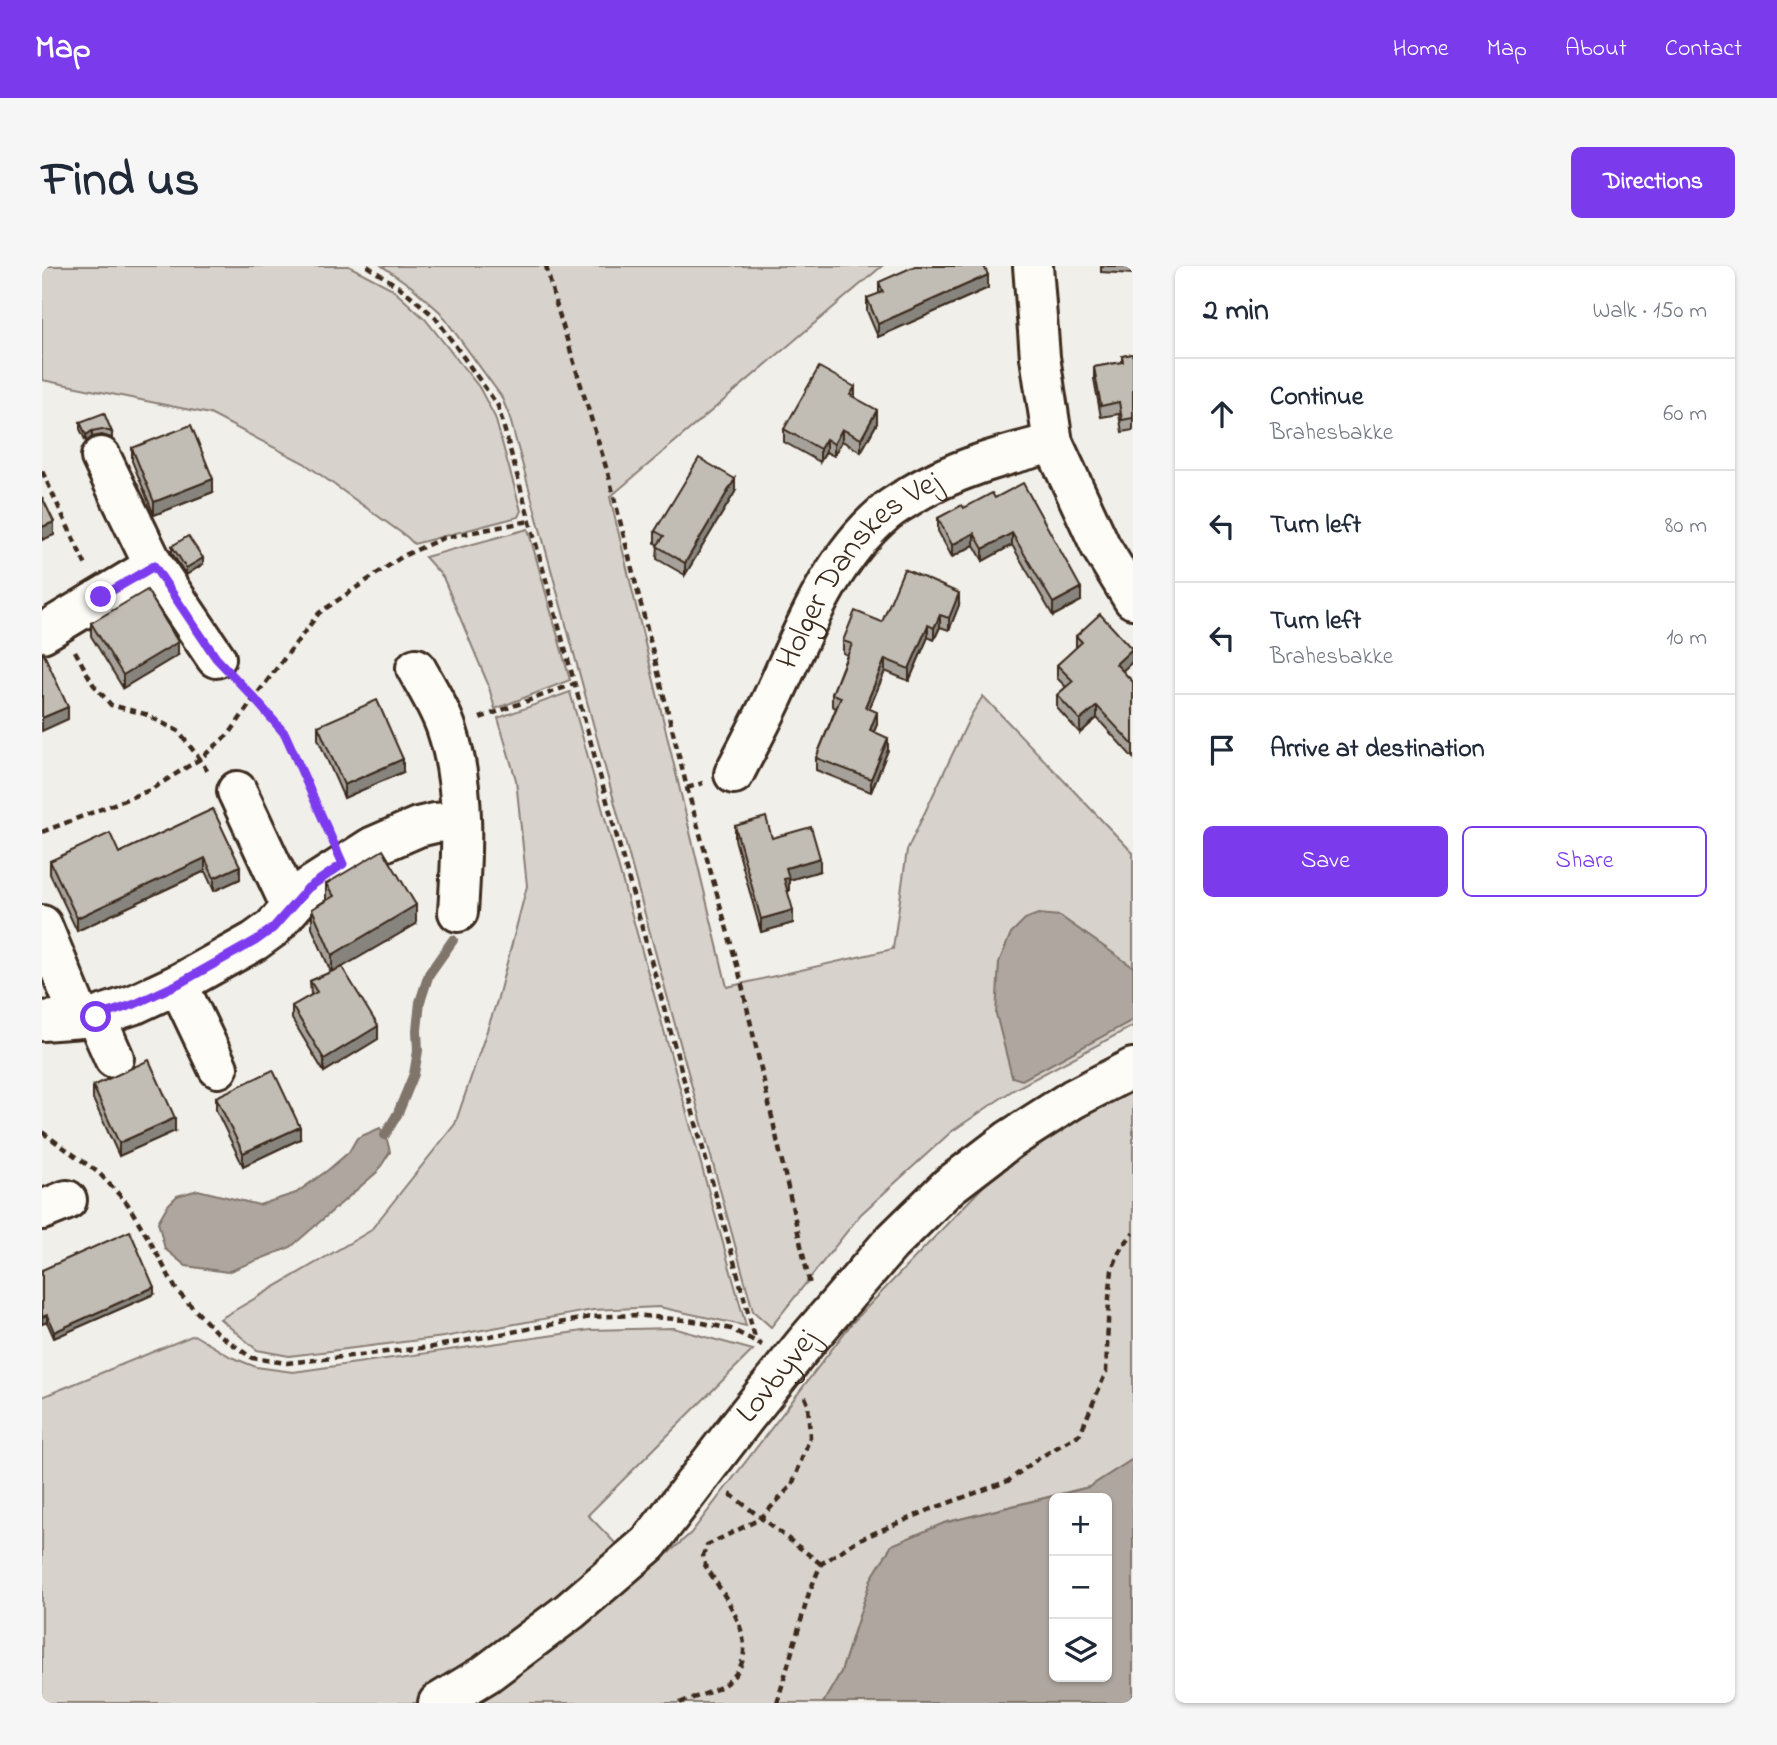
<!DOCTYPE html>
<html lang="en">
<head>
<meta charset="utf-8">
<style>
	body { margin:0; font-family:"Indie Flower",sans-serif; background:#f6f6f7; color:#1f2937 }
	.controls { position:absolute; right:21px; bottom:21px; display:grid; overflow:hidden; border-radius:10px; box-shadow:0 2px 5px #0004 }
	.controls button { width:63px; height:63px; display:grid; place-items:center; padding:0; border:0; border-bottom:2px solid #e0e1e3; background:#fff; color:#1f2937; font:35px sans-serif }
	.stop { position:absolute; width:21px; height:21px; margin:-16px; border:5px solid #7c3aed; border-radius:50%; background:#fff }
	.stop.end { background:#7c3aed; border-color:#fff; box-shadow:0 2px 7px #0008 }
	.list { margin:0; padding:0; list-style:none }
	h2 { display:flex; justify-content:space-between; align-items:center; height:91px; margin:0; padding:0 28px; font-size:30px }
	h2 small { font-size:23px; font-weight:400; color:#747a83 }
	.list li { display:grid; grid-template-columns:46px 1fr auto; gap:21px; align-items:center; box-sizing:border-box; height:112px; padding:0 28px; border-top:2px solid #e0e1e3 }
	.list b { display:block; font-size:26px; white-space:nowrap }
	.list p { margin:0; font-size:23px; white-space:nowrap; color:#747a83 }
	.list em { font-size:23px; font-style:normal; color:#747a83 }
	.actions { display:flex; gap:14px; padding:21px 28px }
	.actions a { flex:1; padding:16px 0; border:2px solid #7c3aed; border-radius:10px; text-align:center; font-size:24px; color:#7c3aed }
	.actions .main { background:#7c3aed; color:#fff }
	.icon { flex:none; width:38px; height:38px; fill:none; stroke:currentColor; stroke-width:2; stroke-linecap:round; stroke-linejoin:round }
	.map { position:relative; flex:none; width:1091px; height:1437px; overflow:hidden; border-radius:10px }
	header { display:flex; align-items:center; gap:42px; box-sizing:border-box; height:98px; padding:0 35px; background:#7c3aed; color:#fff }
	header strong { font-size:33px }
	nav { display:flex; gap:38px; margin-inline-start:auto; font-size:24px }
	.intro { display:flex; align-items:center; justify-content:space-between; box-sizing:border-box; height:168px; padding:0 42px }
	h1 { margin:0; font-size:49px }
	.button { padding:18px 32px; border-radius:10px; background:#7c3aed; color:#fff; font-size:24px; font-weight:700 }
	main { display:flex; gap:42px; padding:0 42px }
	aside { flex:1; background:#fff; border-radius:10px; box-shadow:0 2px 5px #0004 }
	.map>svg:first-child { display:block }
	.green { fill:#d7d2cc; stroke:#897e75; stroke-width:2 }
	.water { fill:#aea69f; stroke:#80746b; stroke-width:2; fill-rule:evenodd }
	.lines { fill:none; stroke-linecap:round; stroke-linejoin:round }
	.stream { stroke:#80746b; stroke-width:10 }
	.minor-casing { stroke:#3b2a1e; stroke-width:44 }
	.path { stroke:#3b2a1e; stroke-width:4.5; stroke-dasharray:7 5; stroke-linecap:butt }
	.minor { stroke:#fdfcf7; stroke-width:38 }
	.wall { fill:#a6a29b; stroke:#3b2a1e; stroke-width:2 }
	.shaded-wall { fill:#87847e; stroke:#3b2a1e; stroke-width:2 }
	.building { fill:#c1bcb4; stroke:#3b2a1e; stroke-width:2 }
	.route { stroke:#7c3aed; stroke-width:9 }
	.labels { text-anchor:middle; dominant-baseline:central; stroke-width:5; stroke-linejoin:round; paint-order:stroke }
	.street-label { font-size:32px; fill:#3b2a1e; stroke:#fdfcf7 }
</style>
</head>
<body>
<header>
<strong>Map</strong>
<nav><a>Home</a><a>Map</a><a>About</a><a>Contact</a></nav>
</header>
<div class="intro"><h1>Find us</h1><a class="button">Directions</a></div>
<main>
<div class="map">
<svg width="1091" height="1437" viewBox="0 0 1091 1437">
	<rect width="100%" height="100%" fill="#f1efea"/>
	<filter id="ink" filterUnits="userSpaceOnUse"><feTurbulence type="fractalNoise" baseFrequency=".0143" numOctaves="2"/><feDisplacementMap in="SourceGraphic" scale="14" xChannelSelector="R" yChannelSelector="G"/><feConvolveMatrix kernelMatrix="1 2 1 2 8 2 1 2 1" color-interpolation-filters="sRGB"/></filter>
	<g filter="url(#ink)">
		<g class="green">
			<polygon points="0,0 307,0 349,22 383,53 437,121 453,151 479,245 476,251 372,278 365,271 262,197 168,148 0,114"/>
			<polygon points="340,0 840,0 568,231 685,721 851,683 865,584 929,449 941,430 1091,587 1091,760 971,824 909,866 819,948 729,1061 711,1045 467,149 459,130 398,46 370,21"/>
			<polygon points="486,263 528,414 453,443 446,418 401,311 383,291"/>
			<polygon points="528,426 704,1060 617,1041 551,1044 402,1071 247,1090 215,1084 178,1053 328,965 413,858 455,735 485,620 474,514 456,452"/>
			<polygon points="1091,824 1091,1193 1047,1221 902,1257 829,1313 799,1406 781,1437 0,1437 0,1131 152,1069 189,1091 214,1101 251,1106 548,1064 631,1062 711,1084 546,1249 603,1308 649,1267 810,1057 956,905 1048,847"/>
		</g>
		<g class="water">
			<polygon points="996,648 1018,650 1091,701 1091,754 980,814 970,811 954,748 957,696 969,667 983,653"/>
			<polygon points="338,862 344,870 348,886 335,906 249,981 185,1006 144,1000 123,983 116,956 125,940 135,930 156,924 217,939 254,927 286,904 307,886 315,872"/>
			<path d="M1091,1193V1437H781L799,1406L829,1313L850,1279L902,1257L1047,1221ZM1012,1232H1065V1411H1012Z"/>
		</g>
		<g class="lines">
			<polyline class="stream" points="343,869 356,847 372,808 376,785 375,764 378,736 387,708 411,674"/>
			<defs>
				<g id="minor">
					<polyline points="991,0 998,91 1011,177 1059,281 1091,333"/>
					<polyline points="59,191 112,300 174,392"/>
					<polyline points="0,367 112,300"/>
					<path d="M374,402C385,422 398,442 405,464C424,521 420,587 416,646"/>
					<path id="s1" d="M692,508C705,482 719,457 731,431C761,366 788,293 844,246C851,240 859,236 866,231C911,203 960,190 1011,177"/>
					<polyline points="195,525 249,641"/>
					<polyline points="0,659 38,752"/>
					<polyline points="136,718 176,802"/>
					<polyline points="54,751 72,792"/>
					<polyline points="0,755 54,751 93,738 136,718 213,675 231,662 266,622 330,581 376,561 393,557 419,555"/>
					<polyline points="0,944 25,934"/>
					<path id="s2" d="M396,1437L444,1408L528,1345L607,1277L705,1149L763,1077L848,978L907,920L967,874L1031,833L1091,802"/>
				</g>
			</defs>
			<use href="#minor" class="minor-casing"/>
			<g class="path">
				<polyline points="325,0 363,25 393,51 456,140 714,1075"/>
				<polyline points="504,0 512,31 567,211 645,522 697,706 768,1019"/>
				<polyline points="0,205 45,302"/>
				<polyline points="33,385 51,418 69,439 103,448 136,465 158,493 167,508"/>
				<polyline points="197,415 243,468 288,569"/>
				<polyline points="438,452 532,418"/>
				<polyline points="645,522 661,517"/>
				<polyline points="0,566 108,524 158,493 188,467 212,432 277,347 361,290 401,272 488,255"/>
				<polyline points="0,866 57,907 85,937 108,975 135,1025 175,1067 210,1092 245,1097 390,1081 549,1051 593,1049 652,1055 689,1063 720,1079"/>
				<polyline points="688,1228 779,1298"/>
				<path d="M638,1437C652,1431 670,1427 683,1418C727,1386 684,1333 663,1299L661,1289L665,1279L718,1253L750,1219L768,1171L766,1138L763,1131"/>
				<polyline points="735,1437 767,1327 779,1298 816,1274 887,1244 966,1215 997,1192 1038,1168 1064,1106 1067,1032 1070,1004 1078,984 1091,967"/>
			</g>
			<use href="#minor" class="minor"/>
		</g>
		<g class="wall">
			<polygon points="1059,0 1091,0 1091,8 1059,6"/>
			<polygon points="837,16 946,22 836,71 825,45 825,32 837,28"/>
			<polygon points="1091,88 1091,164 1080,166 1077,148 1059,151 1052,113 1052,101 1080,96 1080,90"/>
			<polygon points="813,131 835,157 819,186 800,175 792,190 784,186 778,196 742,176 742,163"/>
			<polygon points="38,156 70,166 70,172 60,169 50,171 44,176 38,163"/>
			<polygon points="90,182 171,226 112,249 90,195"/>
			<polygon points="693,226 643,309 615,293 616,279 613,277 613,265"/>
			<polygon points="953,232 1039,335 1011,350 970,279 941,295 932,279 910,291 896,265 896,252"/>
			<polygon points="130,280 161,298 144,309 130,287"/>
			<polygon points="917,339 907,364 898,361 892,374 886,371 867,415 843,405 827,443 835,458 832,466 846,484 829,526 774,504 774,492 794,442 790,440 790,428 805,389 801,387 801,375 840,356"/>
			<polygon points="49,357 136,389 81,422 49,370"/>
			<polygon points="1034,370 1090,396 1080,405 1091,416 1091,492 1055,452 1038,467 1015,442 1015,429 1024,421 1015,412 1015,399 1034,382"/>
			<polygon points="276,460 361,506 302,532 276,473"/>
			<polygon points="171,543 198,613 172,625 163,605 35,665 8,608 8,595 77,587"/>
			<polygon points="693,560 730,572 778,605 747,614 747,625 745,625 751,657 719,666 693,573"/>
			<polygon points="284,618 374,658 300,701 336,773 282,806 250,753 250,740 269,729 268,715 289,706 270,662 270,643 284,634"/>
			<polygon points="51,820 133,865 77,890 51,833"/>
			<polygon points="174,831 258,873 201,900 174,844"/>
			<polygon points="0,1004 112,1028 12,1072 5,1056 0,1058"/>
		</g>
		<g class="shaded-wall">
			<polygon points="946,9 946,22 836,71 836,58"/>
			<polygon points="813,121 813,134 808,129"/>
			<polygon points="835,144 835,157 819,186 819,173"/>
			<polygon points="800,163 800,175 792,190 792,178"/>
			<polygon points="50,165 50,171 44,176 44,169"/>
			<polygon points="784,173 784,186 778,196 778,183"/>
			<polygon points="171,213 171,226 112,249 112,236"/>
			<polygon points="693,213 693,226 643,309 643,297"/>
			<polygon points="12,256 12,269 0,274 0,261"/>
			<polygon points="932,267 932,279 910,291 910,279"/>
			<polygon points="970,267 970,279 941,295 941,283"/>
			<polygon points="161,292 161,298 144,309 144,302"/>
			<polygon points="1039,322 1039,335 1011,350 1011,337"/>
			<polygon points="917,327 917,339 907,364 907,352"/>
			<polygon points="898,349 898,361 892,374 892,362"/>
			<polygon points="886,359 886,371 867,415 867,403"/>
			<polygon points="136,376 136,389 81,422 81,409"/>
			<polygon points="1090,383 1090,396 1074,411 1074,398"/>
			<polygon points="843,393 843,405 823,453 823,441"/>
			<polygon points="1055,440 1055,452 1038,467 1038,454"/>
			<polygon points="26,441 26,453 0,465 0,452"/>
			<polygon points="835,446 835,458 828,476 828,464"/>
			<polygon points="846,472 846,484 829,526 829,513"/>
			<polygon points="361,493 361,506 302,532 302,519"/>
			<polygon points="163,592 163,605 35,665 35,652"/>
			<polygon points="778,592 778,605 747,614 747,625 742,626 742,613 744,602"/>
			<polygon points="198,600 198,613 172,625 172,612"/>
			<polygon points="374,639 374,658 290,707 290,689"/>
			<polygon points="751,644 751,657 719,666 719,653"/>
			<polygon points="336,760 336,773 282,806 282,793"/>
			<polygon points="133,852 133,865 77,890 77,877"/>
			<polygon points="258,861 258,873 201,900 201,887"/>
			<polygon points="112,1021 112,1028 12,1072 12,1066"/>
			<polygon points="5,1049 5,1056 0,1058 0,1051"/>
		</g>
		<g class="building">
			<polygon points="873,0 942,0 946,9 836,58 825,32 841,26 837,16"/>
			<polygon points="1091,88 1091,152 1080,154 1077,136 1059,140 1052,101 1081,96 1080,90"/>
			<polygon points="777,101 813,121 808,129 835,144 819,173 800,163 792,178 784,173 778,183 742,163"/>
			<polygon points="62,147 70,166 60,163 50,165 44,169 38,156"/>
			<polygon points="149,159 171,213 112,236 90,182"/>
			<polygon points="657,192 693,213 643,297 615,280 622,270 613,265"/>
			<polygon points="981,217 1039,322 1011,337 970,267 941,283 932,267 910,279 896,252 920,239 922,242 950,227 953,232"/>
			<polygon points="0,231 12,256 0,261"/>
			<polygon points="146,270 161,292 144,302 130,280"/>
			<polygon points="862,303 917,327 907,352 898,349 892,362 886,359 867,403 843,393 823,441 835,446 828,464 846,472 829,513 774,492 799,431 790,428 810,378 801,375 813,345 840,356"/>
			<polygon points="105,324 136,376 81,409 49,357"/>
			<polygon points="1058,348 1090,383 1074,398 1091,416 1091,479 1055,440 1038,454 1015,429 1031,415 1015,399 1040,376 1034,370"/>
			<polygon points="1,386 26,441 0,452 0,387"/>
			<polygon points="335,434 361,493 302,519 276,460"/>
			<polygon points="171,543 198,600 172,612 163,592 35,652 8,595 68,567 77,587"/>
			<polygon points="724,551 730,572 769,561 778,592 744,602 747,612 742,613 751,644 719,653 693,560"/>
			<polygon points="341,584 374,639 290,689 270,643 292,630 284,618"/>
			<polygon points="300,701 336,760 282,793 250,740 275,726 268,715"/>
			<polygon points="107,794 133,852 77,877 51,820"/>
			<polygon points="231,804 258,861 201,887 174,831"/>
			<polygon points="88,965 112,1021 12,1066 5,1049 0,1051 0,1004"/>
		</g>
	</g>
	<g class="lines" filter="url(#ink)">
		<polyline class="route" points="54,751 93,738 136,718 213,675 231,662 266,622 301,598 243,468 212,432 174,392 112,300 59,331"/>
	</g>
	<g class="labels">
		<g class="street-label">
			<text stroke="none"><textPath href="#s1" startOffset="243">Holger Danskes Vej</textPath></text>
			<text stroke="none"><textPath href="#s2" startOffset="476">Lovbyvej</textPath></text>
		</g>
	</g>
</svg>
<div class="controls">
<button>+</button>
<button>−</button>
<button><svg class="icon" aria-label="layers" viewBox="0 0 24 24"><path d="M12 4l9 5-9 5-9-5zM3 14l9 5 9-5"/></svg></button>
</div>
<div class="stop" style="left:54px;top:751px"></div>
<div class="stop end" style="left:59px;top:331px"></div>
</div>
<aside>
<h2>2 min<small>Walk · 150 m</small></h2>
<ul class="list">
<li><svg class="icon" aria-label="ahead" viewBox="0 0 24 24"><path d="M12 20V5M6 11l6-6 6 6"/></svg><div><b>Continue</b><p>Brahesbakke</p></div><em>60 m</em></li>
<li><svg class="icon" aria-label="left" viewBox="0 0 24 24"><path d="M17 20v-9H6M10 6l-5 5 5 5"/></svg><div><b>Turn left</b></div><em>80 m</em></li>
<li><svg class="icon" aria-label="left" viewBox="0 0 24 24"><path d="M17 20v-9H6M10 6l-5 5 5 5"/></svg><div><b>Turn left</b><p>Brahesbakke</p></div><em>10 m</em></li>
<li><svg class="icon" aria-label="arrive" viewBox="0 0 24 24"><path d="M6 21V4h12l-3 4 3 4H6"/></svg><div><b>Arrive at destination</b></div></li>
</ul>
<div class="actions"><a class="main">Save</a><a>Share</a></div>
</aside>
</main>
</body>
</html>
